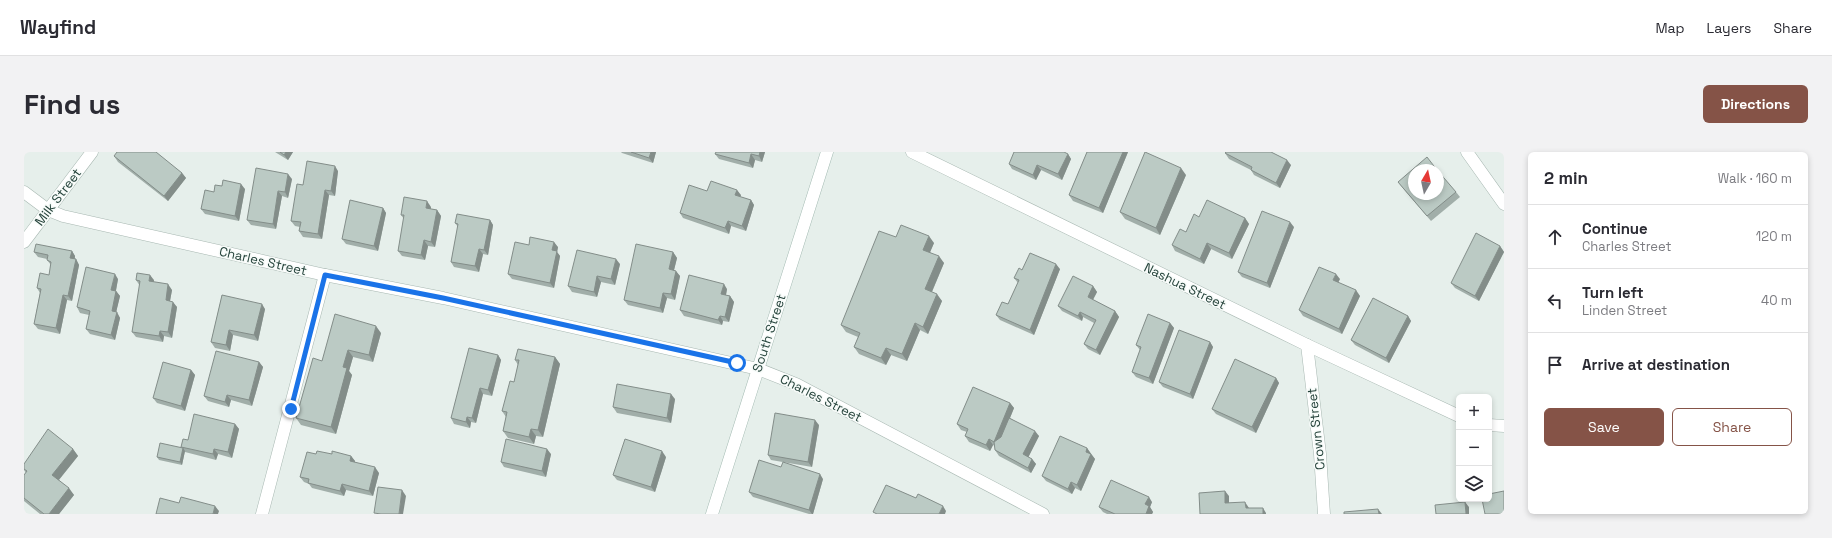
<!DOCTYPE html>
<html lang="en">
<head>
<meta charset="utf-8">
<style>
	body { margin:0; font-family:"Space Grotesk",sans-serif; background:#f2f2f3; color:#2b2b33 }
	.controls { position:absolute; right:12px; bottom:12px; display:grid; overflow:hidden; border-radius:6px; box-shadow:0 2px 6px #0003 }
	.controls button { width:36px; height:36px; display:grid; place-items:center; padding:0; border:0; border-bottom:1px solid #e1e1e2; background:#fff; color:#2b2b33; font:20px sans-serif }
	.compass { position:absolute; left:1384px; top:12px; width:36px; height:36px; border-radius:50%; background:#fff; box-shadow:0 2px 6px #0003; rotate:9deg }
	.stop { position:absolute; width:12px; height:12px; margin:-9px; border:3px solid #1a73e8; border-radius:50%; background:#fff }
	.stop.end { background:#1a73e8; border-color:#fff; box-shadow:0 1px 4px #0008 }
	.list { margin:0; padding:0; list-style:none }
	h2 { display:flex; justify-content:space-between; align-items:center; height:52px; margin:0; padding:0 16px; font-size:17px }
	h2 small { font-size:13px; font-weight:400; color:#7c7c81 }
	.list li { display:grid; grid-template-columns:26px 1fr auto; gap:12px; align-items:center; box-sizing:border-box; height:64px; padding:0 16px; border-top:1px solid #e1e1e2 }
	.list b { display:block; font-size:15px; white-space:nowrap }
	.list p { margin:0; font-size:13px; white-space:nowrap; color:#7c7c81 }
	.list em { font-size:13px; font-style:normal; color:#7c7c81 }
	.actions { display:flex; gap:8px; padding:12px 16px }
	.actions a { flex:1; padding:9px 0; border:1px solid #855347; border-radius:6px; text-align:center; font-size:14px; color:#855347 }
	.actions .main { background:#855347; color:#fff }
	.icon { flex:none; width:22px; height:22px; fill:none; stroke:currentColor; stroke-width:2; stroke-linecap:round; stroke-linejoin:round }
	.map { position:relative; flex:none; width:1480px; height:362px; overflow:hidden; border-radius:6px }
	header { display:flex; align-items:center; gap:24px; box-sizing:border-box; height:56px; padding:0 20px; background:#fff; border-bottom:1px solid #e1e1e2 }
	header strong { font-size:19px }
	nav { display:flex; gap:22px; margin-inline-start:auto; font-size:14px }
	.intro { display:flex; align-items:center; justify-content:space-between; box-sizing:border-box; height:96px; padding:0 24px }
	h1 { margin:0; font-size:28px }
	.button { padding:10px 18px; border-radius:6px; background:#855347; color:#fff; font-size:14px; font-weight:700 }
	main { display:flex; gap:24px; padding:0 24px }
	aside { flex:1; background:#fff; border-radius:6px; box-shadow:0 2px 6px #0003 }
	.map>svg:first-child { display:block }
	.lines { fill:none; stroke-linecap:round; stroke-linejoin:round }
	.street-casing { stroke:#a8b8b2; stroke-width:13 }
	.secondary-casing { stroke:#a4bbb3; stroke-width:13 }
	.street { stroke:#fff; stroke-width:12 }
	.secondary { stroke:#fff; stroke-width:12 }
	.wall { fill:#a1aea9 }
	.shaded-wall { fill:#838d89 }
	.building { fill:#bbcac4; stroke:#838d89 }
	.route { stroke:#1a73e8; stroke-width:5 }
	.labels { text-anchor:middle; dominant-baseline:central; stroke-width:3; stroke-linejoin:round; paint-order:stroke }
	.street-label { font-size:13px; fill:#24423a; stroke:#f7fbf9 }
</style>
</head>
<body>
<header>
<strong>Wayfind</strong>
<nav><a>Map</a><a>Layers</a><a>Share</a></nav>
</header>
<div class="intro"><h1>Find us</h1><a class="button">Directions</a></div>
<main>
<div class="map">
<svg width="1480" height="362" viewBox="0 0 1480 362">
	<rect width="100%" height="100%" fill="#e6efeb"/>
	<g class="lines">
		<defs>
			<g id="street">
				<polyline points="888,0 1283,193 1435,264"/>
				<polyline points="1443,0 1480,52"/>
				<polyline points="0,40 24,58 39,64 301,123 419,146 734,217 772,232 1019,362"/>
				<polyline points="0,90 68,0"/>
				<polyline points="1283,193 1296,302 1300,362"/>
				<polyline points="1465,273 1480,274"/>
				<polyline points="238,362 301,123"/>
			</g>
			<polyline id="secondary" points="688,362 803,0"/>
		</defs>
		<use href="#street" class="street-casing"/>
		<use href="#secondary" class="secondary-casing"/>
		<use href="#street" class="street"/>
		<use href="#secondary" class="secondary"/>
	</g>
	<g class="wall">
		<polygon points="251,0 269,0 264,8"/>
		<polygon points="597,0 632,0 629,11 598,1"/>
		<polygon points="692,0 741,0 738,10 731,8 729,16 695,7 691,2"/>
		<polygon points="1063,0 1104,0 1079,61 1049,49 1045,43"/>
		<polygon points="1201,1 1267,13 1256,36 1230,23 1227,18 1205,7"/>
		<polygon points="1044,2 1047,7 1038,28 1017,18 1012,28 988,17 985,12"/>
		<polygon points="90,4 158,21 162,26 144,49 94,10"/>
		<polygon points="314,19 311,44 305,43 298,87 279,85 275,79 276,75 271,74 267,69 279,33"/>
		<polygon points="1162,23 1136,83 1101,67 1096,60"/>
		<polygon points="268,27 264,46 258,44 252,77 227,73 223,68"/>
		<polygon points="1374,30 1432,40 1436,45 1407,69 1378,35"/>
		<polygon points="198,34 221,37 215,69 181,62 177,57 190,40"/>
		<polygon points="683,39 717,43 716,45 727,48 730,53 722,79 707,74 705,82 659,66 656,61"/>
		<polygon points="407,55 407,57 413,58 417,64 411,95 404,94 401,108 378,104 374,99 380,67 377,63"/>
		<polygon points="359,56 362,61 354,99 322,92 318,87"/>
		<polygon points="1175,65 1221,66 1225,72 1208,107 1187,97 1180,112 1151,99 1148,93 1162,80"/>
		<polygon points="466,68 469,73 464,103 459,102 455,120 430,115 427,110 434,75 431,71"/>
		<polygon points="1270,75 1246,136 1218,125 1214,120"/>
		<polygon points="872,85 910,91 906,100 920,111 908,140 918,149 904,182 896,178 883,209 867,203 862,213 835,202 830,195 834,185 822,180 817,173"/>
		<polygon points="505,93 534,95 533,100 536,104 530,136 488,127 484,122"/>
		<polygon points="1476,94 1480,100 1455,149 1431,136 1427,131"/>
		<polygon points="48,99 51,104 51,107 52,107 55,113 48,149 43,148 36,182 14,177 10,172 16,141 13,136 25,123 27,113 23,108 23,107 14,105 10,100"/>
		<polygon points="649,100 653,106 650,118 656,124 651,148 643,146 639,161 604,153 600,148"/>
		<polygon points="596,112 591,133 577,130 573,145 548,140 544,134"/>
		<polygon points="1036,117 1010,183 976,168 972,163 984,152 994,131 990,126 998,118"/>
		<polygon points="94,127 92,139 96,144 92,160 96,166 91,188 66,182 62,177 65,163 56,161 53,155"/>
		<polygon points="1316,127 1314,130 1336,144 1318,182 1279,164 1275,158"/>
		<polygon points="112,128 130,128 130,130 148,138 146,149 153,155 148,186 140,184 139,190 112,185 108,180 116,134"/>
		<polygon points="1069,134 1073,140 1069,148 1091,159 1095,165 1076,203 1064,197 1060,192 1070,171 1059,165 1058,169 1038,159 1034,154"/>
		<polygon points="703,137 702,143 706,144 710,150 705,170 699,169 698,173 660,164 656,158"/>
		<polygon points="198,143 241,157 234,189 209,183 206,199 191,196 187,190"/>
		<polygon points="1384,164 1387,169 1365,211 1331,193 1327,188"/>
		<polygon points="1146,171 1150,176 1129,232 1112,225 1108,220 1116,198 1112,193"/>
		<polygon points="357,181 349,210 329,205 325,219 328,223 312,282 277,273 272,266 298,209"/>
		<polygon points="1186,190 1189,195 1169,247 1139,235 1135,230"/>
		<polygon points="474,203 477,208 468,244 459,242 452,271 447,270 446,276 430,272 427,266"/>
		<polygon points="531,205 536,212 519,285 512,284 510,292 484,286 479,279 482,265 478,259 490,230 494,213 491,208"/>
		<polygon points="235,210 239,215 228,254 207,248 205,255 184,249 180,244"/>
		<polygon points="167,218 171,223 161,259 133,251 129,246"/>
		<polygon points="1252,226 1255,231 1232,281 1192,262 1188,257"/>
		<polygon points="651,247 647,271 593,261 589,255"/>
		<polygon points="986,251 990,256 986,266 1015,284 1004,305 1008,307 1012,312 1007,321 975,304 971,298 971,294 969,293 966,299 945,290 941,284 943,280 937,278 933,272"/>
		<polygon points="211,272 215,277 208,306 194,302 192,308 161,300 161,299 158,313 135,308 133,305 158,296 157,295 164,288"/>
		<polygon points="795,273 788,315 747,308 744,303"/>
		<polygon points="1063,296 1071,307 1057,339 1051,336 1048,342 1022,329 1018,324"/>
		<polygon points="49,297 54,304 35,328 50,343 35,362 16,362 0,349 0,323 2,321 0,318 0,312"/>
		<polygon points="292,302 327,304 331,309 331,310 355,321 349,344 322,338 320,344 288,336 285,332 280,330 276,325"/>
		<polygon points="527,302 522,325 480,315 477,310"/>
		<polygon points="642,305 631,340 593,328 589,323"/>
		<polygon points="799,327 789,362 785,362 729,345 725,340"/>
		<polygon points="1128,350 1126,355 1129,360 1128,362 1083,362 1079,360 1075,355"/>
	</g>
	<g class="shaded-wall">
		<polygon points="262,0 269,0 264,8 260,3"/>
		<polygon points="627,0 632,0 629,11 625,6"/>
		<polygon points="736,0 741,0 738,10 735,4"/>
		<polygon points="1099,0 1104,0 1079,61 1075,56"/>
		<polygon points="727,2 731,8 729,16 725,11"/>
		<polygon points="1044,2 1047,7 1038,28 1034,22"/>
		<polygon points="1263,8 1267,13 1256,36 1252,31"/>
		<polygon points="1013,13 1017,18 1012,28 1009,23"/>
		<polygon points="311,14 314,19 311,44 307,39"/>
		<polygon points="1157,16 1162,23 1136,83 1132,76"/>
		<polygon points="158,21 162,26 144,49 140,44"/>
		<polygon points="264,22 268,27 264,46 261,40"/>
		<polygon points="217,32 221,37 215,69 211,64"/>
		<polygon points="301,38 305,43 298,87 294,82"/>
		<polygon points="713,38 717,43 715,48 711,43"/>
		<polygon points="254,39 258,44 252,77 249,72"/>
		<polygon points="727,48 730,53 722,79 718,74"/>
		<polygon points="403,49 407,55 406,61 402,56"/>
		<polygon points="359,56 362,61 354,99 350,94"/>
		<polygon points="413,58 417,64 411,95 407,90"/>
		<polygon points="1221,66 1225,72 1208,107 1205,101"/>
		<polygon points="466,68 469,73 464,103 460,98"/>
		<polygon points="704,69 707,74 705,82 701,76"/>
		<polygon points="1266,70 1270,75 1246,136 1243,131"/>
		<polygon points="905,84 910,91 904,105 899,98"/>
		<polygon points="400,88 404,94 401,108 397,103"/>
		<polygon points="530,90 534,95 533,100 536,104 530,136 526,131 528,98"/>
		<polygon points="1183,91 1187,97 1180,112 1176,107"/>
		<polygon points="1476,94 1480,100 1455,149 1451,144"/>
		<polygon points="455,97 459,102 455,120 451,114"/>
		<polygon points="48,99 51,104 50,111 46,106"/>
		<polygon points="649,100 653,106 649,122 645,117"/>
		<polygon points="915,104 920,111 906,144 901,137"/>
		<polygon points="52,107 55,113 48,149 44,144"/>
		<polygon points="592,107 596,112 591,133 587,127"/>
		<polygon points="1032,112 1036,117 1010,183 1006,178"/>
		<polygon points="652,119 656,124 651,148 647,142"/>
		<polygon points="91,122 94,127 91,143 87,138"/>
		<polygon points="1312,122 1316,127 1313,133 1309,128"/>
		<polygon points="126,123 130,128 129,134 125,129"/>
		<polygon points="573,124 577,130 573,145 570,140"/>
		<polygon points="144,132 148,138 145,154 142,148"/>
		<polygon points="700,132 703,137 701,148 697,142"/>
		<polygon points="1069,134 1073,140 1067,151 1064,145"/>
		<polygon points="1332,138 1336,144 1318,182 1315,177"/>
		<polygon points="92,139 96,144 91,165 88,159"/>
		<polygon points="639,141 643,146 639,161 636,156"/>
		<polygon points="913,142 918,149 904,182 899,175"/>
		<polygon points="39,143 43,148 36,182 32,176"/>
		<polygon points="706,144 710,150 705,170 701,165"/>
		<polygon points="149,150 153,155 148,186 144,180"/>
		<polygon points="238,152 241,157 234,189 230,183"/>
		<polygon points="1091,159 1095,165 1076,203 1072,198"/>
		<polygon points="93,160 96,166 91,188 87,183"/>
		<polygon points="1056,160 1059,165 1058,169 1054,164"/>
		<polygon points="696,164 699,169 698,173 694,168"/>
		<polygon points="1384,164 1387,169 1365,211 1362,206"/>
		<polygon points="891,171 896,178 883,209 878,202"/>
		<polygon points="1146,171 1150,176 1129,232 1125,226"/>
		<polygon points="352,174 357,181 349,210 345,203"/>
		<polygon points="205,178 209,183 206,199 202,193"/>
		<polygon points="136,179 140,184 139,190 135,184"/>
		<polygon points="1186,190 1189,195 1169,247 1166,242"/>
		<polygon points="862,196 867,203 862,213 857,206"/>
		<polygon points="324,198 329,205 325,219 328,223 312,282 307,275 319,215"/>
		<polygon points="474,203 477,208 468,244 464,238"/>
		<polygon points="531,205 536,212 519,285 514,278"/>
		<polygon points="235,210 239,215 228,254 225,248"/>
		<polygon points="167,218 171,223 161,259 157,254"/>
		<polygon points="1252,226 1255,231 1232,281 1228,275"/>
		<polygon points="456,236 459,242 452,271 448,266"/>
		<polygon points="647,242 651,247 647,271 643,266"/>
		<polygon points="203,243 207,248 205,255 201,250"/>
		<polygon points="986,251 990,256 974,295 970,290"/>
		<polygon points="443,265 447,270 446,276 442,270"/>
		<polygon points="791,268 795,273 788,315 784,310"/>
		<polygon points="211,272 215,277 208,306 204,300"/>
		<polygon points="507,277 512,284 510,292 505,285"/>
		<polygon points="1011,279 1015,284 1003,308 999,302"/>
		<polygon points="965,287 969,293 966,299 962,293"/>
		<polygon points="159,296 161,299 158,313 156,310"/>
		<polygon points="1063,296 1067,302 1066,305 1062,300"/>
		<polygon points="49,297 54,304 33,330 28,323"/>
		<polygon points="190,297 194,302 192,308 189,302"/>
		<polygon points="523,297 527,302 522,325 518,319"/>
		<polygon points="638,299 642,305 631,340 627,335"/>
		<polygon points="1067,302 1071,307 1057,339 1053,333"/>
		<polygon points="327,304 331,309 330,314 326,309"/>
		<polygon points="1008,307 1012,312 1007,321 1004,316"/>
		<polygon points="351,315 355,321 349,344 345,339"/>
		<polygon points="796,322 799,327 789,362 788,362 785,358"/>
		<polygon points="1047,330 1051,336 1048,342 1044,337"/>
		<polygon points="318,332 322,338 320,344 316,339"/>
		<polygon points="45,336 50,343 35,362 25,362"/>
		<polygon points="378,338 382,344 379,362 375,362"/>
		<polygon points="1201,339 1205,344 1205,357 1201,351"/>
		<polygon points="1125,345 1128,350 1126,355 1129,360 1128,362 1122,362 1121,352"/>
		<polygon points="1221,350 1225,356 1225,362 1222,356"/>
		<polygon points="1441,350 1445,355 1445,362 1442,362"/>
		<polygon points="191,354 195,359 194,362 189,362"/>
		<polygon points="919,354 922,359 921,362 915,362"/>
		<polygon points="1239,356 1242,361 1242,362 1239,362"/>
		<polygon points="1354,357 1358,362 1355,362"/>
	</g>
	<g class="building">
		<polygon points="93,0 132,0 158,21 140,44 90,4"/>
		<polygon points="256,0 262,0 260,3"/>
		<polygon points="607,0 627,0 625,6"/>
		<polygon points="692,0 736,0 735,4 727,2 725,11 691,2"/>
		<polygon points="990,0 1040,0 1044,2 1034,22 1013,13 1009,23 985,12"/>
		<polygon points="1063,0 1099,0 1075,56 1045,43"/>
		<polygon points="1121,0 1157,16 1132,76 1096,60"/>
		<polygon points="1202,0 1247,0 1263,8 1252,31 1227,18 1228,15 1201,1"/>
		<polygon points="1403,5 1413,18 1390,18 1390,42 1414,42 1414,19 1432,40 1403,64 1374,30"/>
		<polygon points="283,9 311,14 307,39 301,38 294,82 275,79 277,70 267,69 273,32 279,33"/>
		<polygon points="232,16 264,22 261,40 254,39 249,72 223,68"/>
		<polygon points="199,28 217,32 211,64 177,57 181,38 190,40 191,33 198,34"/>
		<polygon points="687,29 713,38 711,43 727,48 718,74 704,69 701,76 656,61 665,33 683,39"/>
		<polygon points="380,45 403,49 402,56 413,58 407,90 400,88 397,103 374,99 380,63 377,63"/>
		<polygon points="326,48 359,56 350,94 318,87"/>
		<polygon points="1183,48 1221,66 1205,101 1183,91 1176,107 1148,93 1156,77 1162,80 1170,62 1175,65"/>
		<polygon points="1238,59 1266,70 1243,131 1214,120"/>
		<polygon points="433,62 466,68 460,98 455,97 451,114 427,110 434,72 431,71"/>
		<polygon points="877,73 905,84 899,98 915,104 901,137 913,142 899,175 891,171 878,202 862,196 857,206 830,195 836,181 817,173 855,79 872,85"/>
		<polygon points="1452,81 1476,94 1451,144 1427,131"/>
		<polygon points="506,85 530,90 528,98 533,99 526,131 484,122 491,90 505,93"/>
		<polygon points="12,92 48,99 46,106 52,107 44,144 39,143 32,176 10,172 17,137 13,136 16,121 25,123 27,110 23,108 24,103 10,100"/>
		<polygon points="612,92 649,100 645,117 652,119 647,142 639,141 636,156 600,148"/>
		<polygon points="553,98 592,107 587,127 573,124 570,140 544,134"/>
		<polygon points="1006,101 1032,112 1006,178 972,163 978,150 984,152 995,128 990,126 995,116 998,118"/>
		<polygon points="62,115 91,122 87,138 92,139 88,159 93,160 87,183 62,177 66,159 53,155"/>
		<polygon points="1295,115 1312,122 1309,128 1332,138 1315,177 1275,158"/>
		<polygon points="113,121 126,123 125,129 144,132 142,148 149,150 144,180 136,179 135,184 108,180 116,129 112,128"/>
		<polygon points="665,123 700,132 697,142 706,144 701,165 696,164 694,168 656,158"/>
		<polygon points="1049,124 1069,134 1064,145 1091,159 1072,198 1060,192 1072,168 1056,160 1054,164 1034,154"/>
		<polygon points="198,143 238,152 230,183 205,178 202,193 187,190"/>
		<polygon points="1349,146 1384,164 1362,206 1327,188"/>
		<polygon points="311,162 352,174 345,203 324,198 319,215 323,216 307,275 272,266 289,206 298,209"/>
		<polygon points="1124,162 1146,171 1125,226 1108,220 1117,195 1112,193"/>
		<polygon points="1155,178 1186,190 1166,242 1135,230"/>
		<polygon points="445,196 474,203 464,238 456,236 448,266 443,265 442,270 427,266"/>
		<polygon points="494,197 531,205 514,278 507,277 505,285 479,279 483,260 478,259 486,229 490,230 495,208 491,208"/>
		<polygon points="192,199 235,210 225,248 203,243 201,250 180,244"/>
		<polygon points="1211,207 1252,226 1228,275 1188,257"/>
		<polygon points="139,210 167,218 157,254 129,246"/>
		<polygon points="593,232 647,242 643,266 589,255"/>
		<polygon points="949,235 986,251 970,290 965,287 962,293 941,284 944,277 933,272"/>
		<polygon points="751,261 791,268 784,310 744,303"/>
		<polygon points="170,262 211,272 204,300 190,297 189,302 157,295 159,287 164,288"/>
		<polygon points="985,266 1011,279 999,302 1008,307 1004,316 971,298 970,290 977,285"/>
		<polygon points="24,277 49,297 28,323 45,336 25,362 20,362 0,346 0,323 3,319 0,317 0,312"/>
		<polygon points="1036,284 1063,296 1062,300 1067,302 1053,333 1047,330 1044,337 1018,324"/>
		<polygon points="482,287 523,297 518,319 477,310"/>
		<polygon points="601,287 638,299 627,335 589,323"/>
		<polygon points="136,291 159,296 156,310 133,305"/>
		<polygon points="293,299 308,302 308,299 327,304 326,309 351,315 345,339 318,332 316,339 284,331 285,327 276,325 283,300 292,302"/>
		<polygon points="735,308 757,315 759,310 796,322 785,358 725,340"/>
		<polygon points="1087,328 1125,345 1121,352 1125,354 1122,362 1091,362 1075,355"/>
		<polygon points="862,333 892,346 894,342 919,354 915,362 853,362 849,360"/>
		<polygon points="354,335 378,338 375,362 357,362 350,361"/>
		<polygon points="1201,339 1201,351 1221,350 1222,356 1239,356 1239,362 1176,362 1175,341"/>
		<polygon points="1480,339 1480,362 1461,362 1458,347 1465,347 1465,342"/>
		<polygon points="157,345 191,354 189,362 132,362 136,346 155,351"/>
		<polygon points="1441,350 1442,362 1412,362 1411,353"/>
		<polygon points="1354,357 1355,362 1320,362 1320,360"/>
	</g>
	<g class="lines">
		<polyline class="route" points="267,257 301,123 419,146 713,211"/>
	</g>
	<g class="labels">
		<g class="street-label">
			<text transform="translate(34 45) rotate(-53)">Milk Street</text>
			<text transform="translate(239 109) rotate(13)">Charles Street</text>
			<text transform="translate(1161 134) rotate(26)">Nashua Street</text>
			<text transform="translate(745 181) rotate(-72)">South Street</text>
			<text transform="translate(797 246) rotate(27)">Charles Street</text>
			<text transform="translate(1292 277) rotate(-96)">Crown Street</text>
		</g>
	</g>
</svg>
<div class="controls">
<button>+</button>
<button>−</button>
<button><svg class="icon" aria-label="layers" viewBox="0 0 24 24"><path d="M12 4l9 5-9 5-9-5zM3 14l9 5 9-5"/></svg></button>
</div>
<svg class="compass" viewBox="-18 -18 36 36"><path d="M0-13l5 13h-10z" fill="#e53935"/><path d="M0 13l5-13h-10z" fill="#7c7c81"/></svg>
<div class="stop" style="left:713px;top:211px"></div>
<div class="stop end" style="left:267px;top:257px"></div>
</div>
<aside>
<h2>2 min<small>Walk · 160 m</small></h2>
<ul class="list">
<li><svg class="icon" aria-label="ahead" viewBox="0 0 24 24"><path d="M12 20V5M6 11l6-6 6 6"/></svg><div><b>Continue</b><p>Charles Street</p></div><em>120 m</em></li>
<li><svg class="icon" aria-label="left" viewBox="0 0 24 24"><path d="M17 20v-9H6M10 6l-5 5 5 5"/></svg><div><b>Turn left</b><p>Linden Street</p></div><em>40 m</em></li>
<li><svg class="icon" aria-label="arrive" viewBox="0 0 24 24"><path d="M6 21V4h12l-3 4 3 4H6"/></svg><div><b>Arrive at destination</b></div></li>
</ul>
<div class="actions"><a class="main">Save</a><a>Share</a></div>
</aside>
</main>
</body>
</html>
